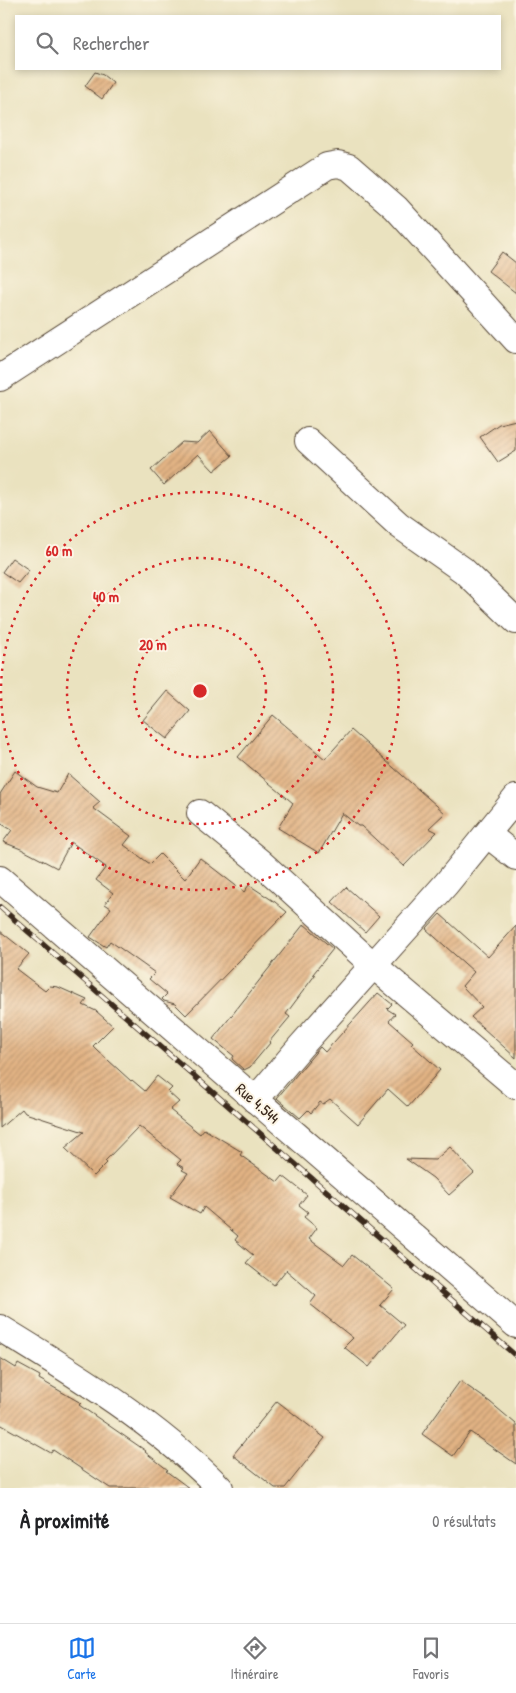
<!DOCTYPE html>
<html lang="fr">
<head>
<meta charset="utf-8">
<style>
	body { margin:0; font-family:"Patrick Hand",sans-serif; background:#f6f6f6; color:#202124 }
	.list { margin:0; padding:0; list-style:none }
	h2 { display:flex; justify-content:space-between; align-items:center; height:65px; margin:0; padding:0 20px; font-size:21px }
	h2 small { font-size:16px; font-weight:400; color:#757577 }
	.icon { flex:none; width:28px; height:28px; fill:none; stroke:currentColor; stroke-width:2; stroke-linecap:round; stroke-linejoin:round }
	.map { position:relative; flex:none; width:516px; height:1488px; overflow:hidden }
	.search { position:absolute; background:#fff; box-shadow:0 2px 8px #0003; left:15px; right:15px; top:15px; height:55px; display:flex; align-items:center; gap:12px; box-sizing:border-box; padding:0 18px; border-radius:0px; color:#757577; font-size:19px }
	.sheet { height:135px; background:#fff }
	nav { display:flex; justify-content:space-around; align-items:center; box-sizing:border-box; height:70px; border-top:1px solid #e0e0e0; background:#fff; font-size:14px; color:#757577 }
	nav a { display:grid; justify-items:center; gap:2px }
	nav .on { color:#1a73e8 }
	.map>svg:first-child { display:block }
	.building { fill:url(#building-hatch) }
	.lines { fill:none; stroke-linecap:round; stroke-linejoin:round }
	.minor-casing { stroke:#554636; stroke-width:28 }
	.minor { stroke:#fff; stroke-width:26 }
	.rail-casing { stroke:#3b2a1e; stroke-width:5.5 }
	.rail { stroke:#fcf5e5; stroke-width:4; stroke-dasharray:11; stroke-linecap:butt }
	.ring { fill:none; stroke:#d62828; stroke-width:2.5; stroke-dasharray:2.5 5 }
	.labels { text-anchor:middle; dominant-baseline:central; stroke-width:4; stroke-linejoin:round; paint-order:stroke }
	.street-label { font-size:16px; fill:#3b2a1e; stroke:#fcf5e5 }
	.centre { fill:#d62828; stroke:#fcf5e5; stroke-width:2.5 }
	.ring-label { font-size:15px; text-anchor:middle; font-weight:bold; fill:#d62828; stroke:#fcf5e5; stroke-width:4; stroke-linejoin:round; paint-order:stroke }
</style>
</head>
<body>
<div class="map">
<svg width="516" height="1488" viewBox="0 0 516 1488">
	<defs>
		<pattern id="building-hatch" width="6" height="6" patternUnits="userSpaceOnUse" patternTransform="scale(1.25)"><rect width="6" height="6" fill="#e2b384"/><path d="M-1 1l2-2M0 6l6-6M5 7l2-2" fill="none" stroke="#b8926b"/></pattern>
	</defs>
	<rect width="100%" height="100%" fill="#fcf5e5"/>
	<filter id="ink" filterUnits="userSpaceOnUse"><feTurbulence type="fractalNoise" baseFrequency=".02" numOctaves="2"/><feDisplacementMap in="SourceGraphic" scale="10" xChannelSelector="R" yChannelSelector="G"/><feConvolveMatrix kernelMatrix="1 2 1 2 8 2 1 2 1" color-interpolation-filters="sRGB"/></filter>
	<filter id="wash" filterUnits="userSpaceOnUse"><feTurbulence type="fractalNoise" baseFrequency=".0096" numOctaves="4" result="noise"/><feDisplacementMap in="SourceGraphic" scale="20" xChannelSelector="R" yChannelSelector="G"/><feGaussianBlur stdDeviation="1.12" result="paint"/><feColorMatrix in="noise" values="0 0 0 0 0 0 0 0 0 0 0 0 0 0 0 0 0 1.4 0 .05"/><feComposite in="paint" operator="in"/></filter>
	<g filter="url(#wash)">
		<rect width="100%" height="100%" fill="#eae2bf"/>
		<g id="blocks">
			<g class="building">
				<polygon points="95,72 103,75 113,83 102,99 85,86"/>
				<polygon points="502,252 516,263 516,293 488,271"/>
				<polygon points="516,420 516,451 498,462 480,437 499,424"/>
				<polygon points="210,431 232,456 214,471 198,454 164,485 151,470 182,442 197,443"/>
				<polygon points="12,558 29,570 18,583 2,572"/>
				<polygon points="167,691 190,711 167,739 143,720"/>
				<polygon points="273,715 325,759 351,730 445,813 429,828 437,832 404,866 361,826 358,826 342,813 319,853 278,828 293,803 238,757"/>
				<polygon points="15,771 37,787 57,793 68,774 100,802 93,808 131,836 124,845 150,864 160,854 185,879 200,858 244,892 249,885 275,902 287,912 186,1015 175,1004 164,1001 162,999 167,994 149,979 155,973 110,941 106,947 90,937 111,908 105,904 113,893 96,880 106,867 71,842 57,868 21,849 3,842 12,830 0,823 0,794"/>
				<polygon points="346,887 379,916 365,932 332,902"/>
				<polygon points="440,914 488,957 516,926 516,1058 471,1017 482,1007 462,986 474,972 426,929"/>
				<polygon points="304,924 333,949 313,974 315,975 286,1014 290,1017 269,1042 270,1043 250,1067 244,1070 232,1059 234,1056 213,1039"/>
				<polygon points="0,931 29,954 16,969 45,991 50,986 58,987 87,1000 83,1005 96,1011 113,1026 93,1046 97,1050 131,1081 132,1080 145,1091 157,1076 172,1088 168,1092 179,1102 170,1110 200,1134 204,1129 242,1152 240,1155 278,1182 283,1176 297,1187 307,1195 299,1205 308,1212 304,1217 317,1228 309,1239 344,1265 352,1255 394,1289 380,1305 404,1325 369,1367 344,1347 353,1338 310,1304 316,1296 286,1270 274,1285 246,1263 253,1255 235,1240 238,1236 204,1207 200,1214 170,1197 188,1173 182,1170 184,1168 177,1164 181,1160 139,1126 105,1161 107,1163 94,1176 65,1148 84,1132 25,1113 22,1109 0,1128"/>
				<polygon points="378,993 392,1004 387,1009 395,1014 389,1021 413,1042 411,1044 440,1070 408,1107 388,1089 358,1124 330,1099 323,1104 320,1102 311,1113 308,1110 300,1118 277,1098 320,1047 325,1052"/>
				<polygon points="450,1147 474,1173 449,1195 433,1178 406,1159 435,1160"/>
				<polygon points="0,1358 16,1368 18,1364 40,1376 39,1379 81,1403 79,1405 146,1451 145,1452 168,1470 166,1471 189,1488 110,1488 53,1450 51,1453 0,1424"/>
				<polygon points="460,1381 490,1402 516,1424 516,1464 470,1432 453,1456 422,1434"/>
				<polygon points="277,1401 325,1438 285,1488 275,1488 233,1455"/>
			</g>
		</g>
	</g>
	<g filter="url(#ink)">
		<use href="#blocks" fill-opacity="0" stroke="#554636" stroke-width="1"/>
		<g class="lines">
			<defs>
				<g id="minor">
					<polyline points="0,378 327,166 338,164 349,167 396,208 516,340"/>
					<polyline points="308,441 399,525 463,570 516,621"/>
					<polyline points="200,813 260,862 373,965 516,1086"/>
					<polyline points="487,834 516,857"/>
					<polyline points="0,879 516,1325"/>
					<polyline points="255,1100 301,1046 446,884 516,798"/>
					<path d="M0,1328C77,1375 156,1423 220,1488"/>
				</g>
			</defs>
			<use href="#minor" class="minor-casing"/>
			<use href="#minor" class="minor"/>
			<defs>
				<polyline id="rail" points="0,907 516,1356"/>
			</defs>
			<use href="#rail" class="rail-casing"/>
			<use href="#rail" class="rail"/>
		</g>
	</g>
	<g class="ring">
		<circle cx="200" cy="691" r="66"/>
		<circle cx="200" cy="691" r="133"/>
		<circle cx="200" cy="691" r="199"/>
	</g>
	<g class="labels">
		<g class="street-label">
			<text transform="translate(258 1103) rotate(41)">Rue 4.544</text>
		</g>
	</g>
	<circle cx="200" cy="691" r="8" class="centre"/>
	<g class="ring-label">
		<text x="59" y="556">60 m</text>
		<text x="106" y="602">40 m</text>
		<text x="153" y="650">20 m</text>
	</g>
</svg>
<div class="search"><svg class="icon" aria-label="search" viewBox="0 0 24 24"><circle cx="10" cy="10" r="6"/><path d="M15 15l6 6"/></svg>Rechercher</div>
</div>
<section class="sheet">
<h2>À proximité<small>0 résultats</small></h2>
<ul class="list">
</ul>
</section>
<nav>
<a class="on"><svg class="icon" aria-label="map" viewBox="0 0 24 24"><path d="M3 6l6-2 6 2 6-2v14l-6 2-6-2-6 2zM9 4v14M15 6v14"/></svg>Carte</a>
<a><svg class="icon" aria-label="directions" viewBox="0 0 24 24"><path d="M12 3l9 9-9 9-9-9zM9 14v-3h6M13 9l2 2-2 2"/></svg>Itinéraire</a>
<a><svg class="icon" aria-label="saved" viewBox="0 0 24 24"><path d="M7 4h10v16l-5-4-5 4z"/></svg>Favoris</a>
</nav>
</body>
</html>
